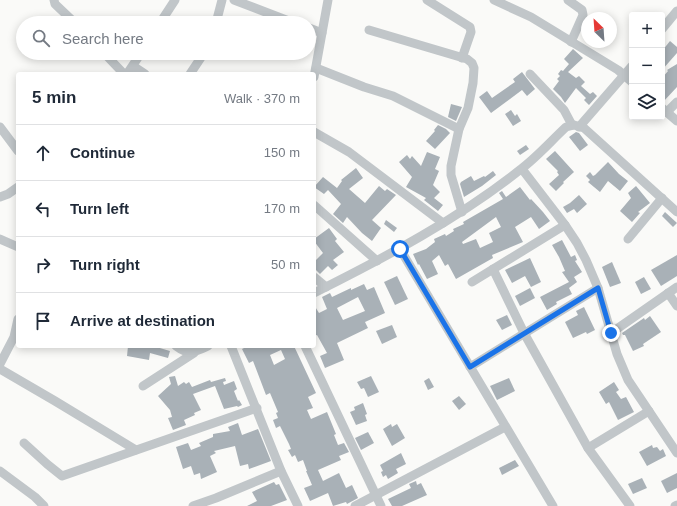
<!DOCTYPE html>
<html lang="en">
<head>
<meta charset="utf-8">
<style>
	body { margin:0; font-family:Helvetica,sans-serif; background:#f2f2f3; color:#1f2937 }
	.controls { position:absolute; right:12px; top:12px; display:grid; overflow:hidden; border-radius:4px; box-shadow:0 2px 10px #0003 }
	.controls button { width:36px; height:36px; display:grid; place-items:center; padding:0; border:0; border-bottom:1px solid #e0e1e3; background:#fff; color:#1f2937; font:20px sans-serif }
	.compass { position:absolute; left:581px; top:12px; width:36px; height:36px; border-radius:50%; background:#fff; box-shadow:0 2px 10px #0003; rotate:335deg }
	.stop { position:absolute; width:12px; height:12px; margin:-9px; border:3px solid #1a73e8; border-radius:50%; background:#fff }
	.stop.end { background:#1a73e8; border-color:#fff; box-shadow:0 1px 4px #0008 }
	.list { margin:0; padding:0; list-style:none }
	h2 { display:flex; justify-content:space-between; align-items:center; height:52px; margin:0; padding:0 16px; font-size:17px }
	h2 small { font-size:13px; font-weight:400; color:#747a83 }
	.list li { display:grid; grid-template-columns:26px 1fr auto; gap:12px; align-items:center; box-sizing:border-box; height:56px; padding:0 16px; border-top:1px solid #e0e1e3 }
	.list b { display:block; font-size:15px; white-space:nowrap }
	.list em { font-size:13px; font-style:normal; color:#747a83 }
	.icon { flex:none; width:22px; height:22px; fill:none; stroke:currentColor; stroke-width:2; stroke-linecap:round; stroke-linejoin:round }
	.map { position:relative; flex:none; width:677px; height:506px; overflow:hidden }
	.search { position:absolute; background:#fff; box-shadow:0 2px 10px #0003; left:16px; top:16px; width:300px; height:44px; display:flex; align-items:center; gap:10px; box-sizing:border-box; padding:0 14px; border-radius:22px; color:#747a83; font-size:15px }
	.panel { position:absolute; background:#fff; box-shadow:0 2px 10px #0003; left:16px; top:72px; width:300px; height:276px; border-radius:4px }
	.map>svg:first-child { display:block }
	.building { fill:#a9b1b7; fill-rule:evenodd }
	.lines { fill:none; stroke-linecap:round; stroke-linejoin:round }
	.minor { stroke:#c1c6c9; stroke-width:9 }
	.route { stroke:#1a73e8; stroke-width:5 }
</style>
</head>
<body>
<div class="map">
<svg width="677" height="506" viewBox="0 0 677 506">
	<rect width="100%" height="100%" fill="#fafaf8"/>
	<g class="building">
		<polygon points="670,41 677,47 677,53 662,70 662,51"/>
		<polygon points="573,49 583,58 568,72 576,78 579,76 585,82 581,86 590,94 593,92 597,96 589,105 584,100 586,98 576,88 565,103 561,97 553,89 559,81 557,79 560,76 558,74 561,70 563,71 569,64 564,59"/>
		<polygon points="677,64 677,87 663,102 662,102 662,78 668,71 667,70"/>
		<polygon points="522,72 535,89 527,96 522,90 491,113 479,97 487,91 492,98 515,82 513,79"/>
		<polygon points="451,104 462,107 456,121 448,117"/>
		<polygon points="511,110 515,116 517,114 521,121 513,126 505,114"/>
		<polygon points="438,125 446,129 450,133 435,149 426,141 435,131 434,130"/>
		<polygon points="576,132 579,133 588,145 580,151 569,137"/>
		<polygon points="526,145 529,149 520,155 517,151"/>
		<polygon points="555,151 574,172 563,182 564,183 556,191 549,184 559,175 557,172 558,171 546,159"/>
		<polygon points="427,152 440,157 435,169 439,171 433,185 440,192 434,198 443,205 438,211 424,200 426,198 406,187 412,177 399,162 407,155 410,159 412,156 421,166"/>
		<polygon points="608,162 619,174 628,181 620,191 608,181 600,192 588,182 590,180 586,176 590,172 593,176 595,175"/>
		<polygon points="356,168 363,178 349,189 365,203 379,186 385,191 387,189 396,195 372,220 381,228 372,241 362,233 347,217 343,223 333,214 341,204 328,190 324,194 314,187 323,177 337,188 342,181 341,180"/>
		<polygon points="493,171 496,175 482,186 464,197 460,184 461,182 471,176 474,181 484,176 485,177"/>
		<polygon points="636,186 650,203 638,212 640,213 632,222 620,211 631,198 628,193"/>
		<path d="M520,187L530,200L531,199L543,212L550,221L539,229L531,217L515,227L523,242L492,255L493,258L456,279L448,264L445,266L439,255L432,261L438,274L427,279L419,264L418,265L413,254L426,249L435,242L434,239L445,234L446,236L454,231L453,229L464,224L463,222L503,199L499,193L502,191L506,197ZM496,217L501,227L489,233L493,242L480,248L476,239L463,244L462,242Z"/>
		<polygon points="579,195 587,204 577,213 574,209 567,213 563,207 570,203"/>
		<polygon points="665,212 677,223 673,227 662,216"/>
		<polygon points="386,220 397,228 394,232 384,224"/>
		<polygon points="329,228 337,239 335,241 344,252 333,260 338,265 332,270 328,266 320,274 314,268 314,262 323,253 314,241 314,239"/>
		<polygon points="562,240 571,257 575,255 577,260 575,261 582,272 574,277 577,282 569,288 572,294 556,302 557,304 547,310 540,297 569,282 562,272 565,271 559,257 552,245"/>
		<polygon points="677,255 677,276 661,286 651,270"/>
		<polygon points="530,258 541,282 531,287 525,276 512,283 505,270"/>
		<polygon points="612,262 621,283 610,287 602,267"/>
		<polygon points="397,276 408,299 395,305 384,282"/>
		<polygon points="644,277 651,289 641,294 635,282"/>
		<path d="M364,284L367,290L374,287L385,313L365,322L368,328L337,343L344,360L325,368L320,356L327,353L317,335L314,336V305L319,313L327,309L322,297L330,293L332,297L351,288V290ZM358,297L365,311L343,320L337,308Z"/>
		<polygon points="530,288 535,298 520,306 515,296"/>
		<polygon points="584,307 595,330 587,334 586,332 573,338 565,322 578,315 576,311"/>
		<polygon points="507,315 512,325 502,330 496,320"/>
		<polygon points="650,316 661,332 643,344 644,346 633,351 625,335 623,335 622,333 644,318 645,320"/>
		<polygon points="392,325 397,337 382,344 376,331"/>
		<polygon points="128,346 153,346 170,351 168,358 150,353 149,360 127,356"/>
		<path d="M245,346H294L316,393L308,397L313,408L307,410L311,419L327,412L336,434L334,435L338,445L344,443L349,452L339,456L341,460L318,470L323,481L339,473L346,488L352,485L358,498L347,504L346,502L333,506L328,493L310,501L304,488L312,485L306,471H307L303,460L298,462L295,455L292,457L288,450L291,449L289,444L280,426L276,428L273,420L278,418L276,413L278,412L270,393L266,395L253,361L249,363L242,349L246,347ZM281,350L285,359L274,365L270,355Z"/>
		<polygon points="175,376 178,386 184,382 186,384 189,382 192,387 210,380 211,382 225,378 226,381 223,382 224,385 234,381 237,389 234,391 238,401 239,400 242,405 238,407 237,406 224,409 215,386 193,394 201,410 194,413 195,415 184,420 186,425 173,430 168,418 172,417 170,410 158,396 171,384 169,377"/>
		<polygon points="371,376 379,392 368,397 364,388 361,389 357,382"/>
		<polygon points="429,378 434,387 428,390 424,381"/>
		<polygon points="509,378 515,391 497,400 490,386"/>
		<polygon points="614,382 619,390 616,392 621,399 626,397 634,412 618,420 609,402 606,404 599,392"/>
		<polygon points="459,396 466,404 459,410 452,401"/>
		<polygon points="363,403 367,414 365,415 367,421 356,425 350,412 355,410 354,407"/>
		<polygon points="238,423 242,435 258,429 271,461 249,469 248,464 240,466 235,446 214,451 216,453 210,456 217,472 201,479 200,473 194,475 191,466 183,469 176,447 188,443 191,450 201,446 199,443 213,437 213,434 230,431 228,427"/>
		<polygon points="391,424 392,427 397,424 405,438 392,446 383,429"/>
		<polygon points="368,432 374,443 361,450 355,438"/>
		<polygon points="652,445 653,448 657,447 660,451 663,449 666,456 647,466 639,452"/>
		<polygon points="401,453 406,464 396,469 398,473 388,479 386,475 383,477 381,472 383,471 380,465"/>
		<polygon points="515,460 519,466 502,475 499,468"/>
		<polygon points="677,473 677,488 667,493 661,481"/>
		<polygon points="642,478 647,488 633,494 628,484"/>
		<polygon points="416,481 417,485 421,483 427,495 402,506 392,506 388,499 411,488 409,484"/>
		<polygon points="274,482 276,485 279,484 287,500 271,506 247,506 257,501 252,492"/>
	</g>
	<g class="lines">
		<g class="minor">
			<polyline points="54,0 55,4 75,23"/>
			<polyline points="234,0 294,23"/>
			<polyline points="427,0 470,27 471,32 462,58"/>
			<polyline points="494,0 531,17 618,70 632,82"/>
			<polyline points="568,0 582,10 583,15 571,42"/>
			<polyline points="160,23 175,0"/>
			<polyline points="216,23 222,0"/>
			<polyline points="309,28 322,33"/>
			<polyline points="662,29 677,11"/>
			<polyline points="369,30 467,59 472,63 474,68 473,83 468,108 459,129 451,166 451,175 462,212"/>
			<polyline points="104,53 124,74"/>
			<polyline points="133,66 145,74"/>
			<polyline points="316,68 364,87 393,96 459,129"/>
			<polyline points="127,74 141,53"/>
			<polyline points="190,74 204,53"/>
			<polyline points="530,74 564,110 572,125"/>
			<polyline points="314,77 328,0"/>
			<polyline points="662,108 677,121"/>
			<polyline points="667,112 677,102"/>
			<polyline points="0,127 18,151"/>
			<polyline points="579,127 632,66"/>
			<polyline points="314,132 349,152 443,223"/>
			<polyline points="522,169 565,225 577,243 586,260 598,288 617,354 628,380 677,453"/>
			<polyline points="0,197 8,194 18,187"/>
			<polyline points="314,205 377,261"/>
			<polyline points="0,239 18,247"/>
			<polyline points="628,239 662,198"/>
			<polyline points="400,249 553,506"/>
			<polyline points="493,269 524,333 588,448 630,506"/>
			<polyline points="314,277 326,287"/>
			<polyline points="472,282 565,225"/>
			<path d="M314,293C386,257 458,219 521,169C537,157 551,141 566,127L574,125L584,128L677,212"/>
			<polyline points="668,293 677,306"/>
			<polyline points="611,333 677,287"/>
			<path d="M176,346C189,356 195,352 208,346"/>
			<polyline points="231,346 281,471 298,506"/>
			<polyline points="305,346 381,506"/>
			<polyline points="0,364 14,337 18,319"/>
			<polyline points="470,367 598,288"/>
			<polyline points="0,369 55,401 136,450"/>
			<polyline points="143,386 194,353"/>
			<polyline points="24,443 47,464 62,476 257,408"/>
			<polyline points="588,448 649,411"/>
			<polyline points="0,471 35,497 44,506"/>
			<polyline points="193,506 216,498 281,471"/>
			<polyline points="355,506 505,427"/>
			<polyline points="675,506 677,505"/>
		</g>
	</g>
	<g class="lines">
		<polyline class="route" points="400,249 470,367 598,288 611,333"/>
	</g>
</svg>
<div class="controls">
<button>+</button>
<button>−</button>
<button><svg class="icon" aria-label="layers" viewBox="0 0 24 24"><path d="M12 4l9 5-9 5-9-5zM3 14l9 5 9-5"/></svg></button>
</div>
<svg class="compass" viewBox="-18 -18 36 36"><path d="M0-13l5 13h-10z" fill="#e53935"/><path d="M0 13l5-13h-10z" fill="#747a83"/></svg>
<div class="stop" style="left:400px;top:249px"></div>
<div class="stop end" style="left:611px;top:333px"></div>
<div class="search"><svg class="icon" aria-label="search" viewBox="0 0 24 24"><circle cx="10" cy="10" r="6"/><path d="M15 15l6 6"/></svg>Search here</div>
<section class="panel">
<h2>5 min<small>Walk · 370 m</small></h2>
<ul class="list">
<li><svg class="icon" aria-label="ahead" viewBox="0 0 24 24"><path d="M12 20V5M6 11l6-6 6 6"/></svg><div><b>Continue</b></div><em>150 m</em></li>
<li><svg class="icon" aria-label="left" viewBox="0 0 24 24"><path d="M17 20v-9H6M10 6l-5 5 5 5"/></svg><div><b>Turn left</b></div><em>170 m</em></li>
<li><svg class="icon" aria-label="right" viewBox="0 0 24 24"><path d="M7 20v-9h11M14 6l5 5-5 5"/></svg><div><b>Turn right</b></div><em>50 m</em></li>
<li><svg class="icon" aria-label="arrive" viewBox="0 0 24 24"><path d="M6 21V4h12l-3 4 3 4H6"/></svg><div><b>Arrive at destination</b></div></li>
</ul>
</section>
</div>
</body>
</html>
